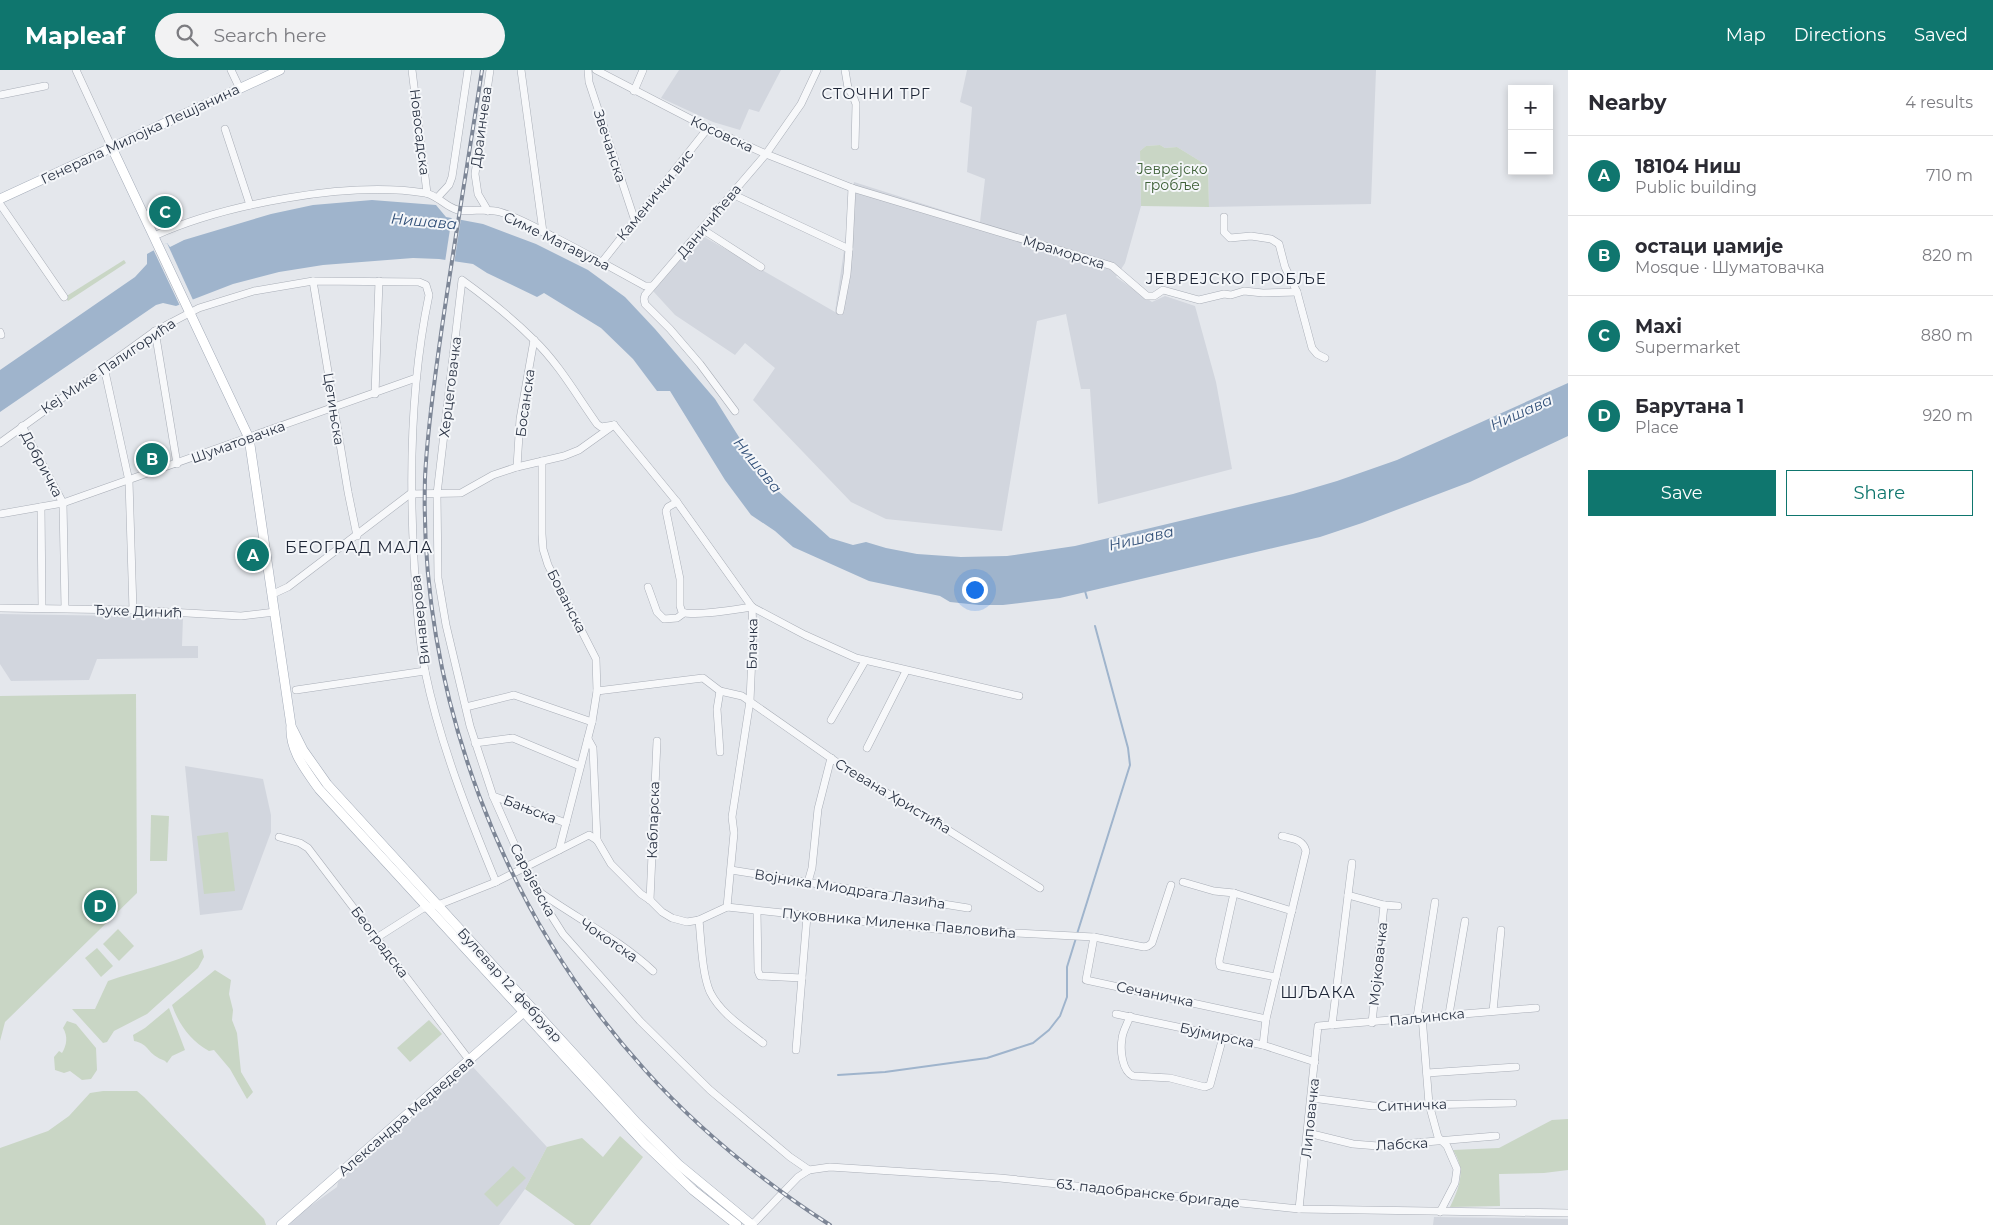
<!DOCTYPE html>
<html lang="en">
<head>
<meta charset="utf-8">
<style>
	body { margin:0; font-family:Montserrat,sans-serif; background:#f2f2f3; color:#2b2b33 }
	.controls { position:absolute; right:15px; top:15px; display:grid; overflow:hidden; border-radius:0px; box-shadow:0 2px 8px #0003 }
	.controls button { width:45px; height:45px; display:grid; place-items:center; padding:0; border:0; border-bottom:1px solid #e1e1e2; background:#fff; color:#2b2b33; font:25px sans-serif }
	.you { position:absolute; left:974px; top:519px; width:18px; height:18px; margin:-12px; border:4px solid #fff; border-radius:50%; background:#1a73e8; box-shadow:0 0 0 8px #1a73e833 }
	.badge { display:grid; place-items:center; width:32px; height:32px; border-radius:50%; background:#0f766e; color:#fff; font-size:16px; font-weight:700 }
	.pin { position:absolute; translate:-50% -50%; border:2px solid #fff; box-shadow:0 1px 5px #0006 }
	.list { margin:0; padding:0; list-style:none }
	h2 { display:flex; justify-content:space-between; align-items:center; height:65px; margin:0; padding:0 20px; font-size:21px }
	h2 small { font-size:16px; font-weight:400; color:#7c7c81 }
	.list li { display:grid; grid-template-columns:32px 1fr auto; gap:15px; align-items:center; box-sizing:border-box; height:80px; padding:0 20px; border-top:1px solid #e1e1e2 }
	.list b { display:block; font-size:19px; white-space:nowrap }
	.list p { margin:0; font-size:16px; white-space:nowrap; color:#7c7c81 }
	.list em { font-size:16px; font-style:normal; color:#7c7c81 }
	.actions { display:flex; gap:10px; padding:15px 20px }
	.actions a { flex:1; padding:11px 0; border:1px solid #0f766e; border-radius:0px; text-align:center; font-size:18px; color:#0f766e }
	.actions .main { background:#0f766e; color:#fff }
	.icon { flex:none; width:28px; height:28px; fill:none; stroke:currentColor; stroke-width:2; stroke-linecap:round; stroke-linejoin:round }
	.map { position:relative; flex:none; width:1568px; height:1155px; overflow:hidden }
	header { display:flex; align-items:center; gap:30px; box-sizing:border-box; height:70px; padding:0 25px; background:#0f766e; color:#fff }
	header strong { font-size:24px }
	nav { display:flex; gap:28px; margin-inline-start:auto; font-size:18px }
	.search { width:350px; height:45px; background:#f2f2f3; display:flex; align-items:center; gap:12px; box-sizing:border-box; padding:0 18px; border-radius:28px; color:#7c7c81; font-size:19px }
	main { display:flex }
	aside { flex:1; background:#fff }
	.map>svg:first-child { display:block }
	.built { fill:#d2d6de }
	.green { fill:#c9d6c5 }
	.water { fill:#9fb4cc }
	.pier { fill:#e4e7ec }
	.lines { fill:none; stroke-linecap:round; stroke-linejoin:round }
	.stream { stroke:#9fb4cc; stroke-width:2 }
	.minor-casing { stroke:#a9aeb7; stroke-width:8 }
	.major-casing { stroke:#a3abb8; stroke-width:10 }
	.minor { stroke:#f7f8fa; stroke-width:7 }
	.major { stroke:#fff; stroke-width:9 }
	.rail-casing { stroke:#7d8696; stroke-width:4 }
	.rail { stroke:#f4f6f9; stroke-width:2; stroke-dasharray:5.5; stroke-linecap:butt }
	.labels { text-anchor:middle; dominant-baseline:central; stroke-width:4; stroke-linejoin:round; paint-order:stroke }
	.street-label { font-size:14px; fill:#2b3445; stroke:#f4f6f9 }
	.park-label { font-size:14px; fill:#3f6138; stroke:#f4f6f9 }
	.neighbourhood-label { font-size:15px; letter-spacing:1px; fill:#1d2536; stroke:#f4f6f9 }
	.water-label { font-size:15px; font-style:italic; fill:#34527a; stroke:#f4f6f9 }
	.quarter-label { font-size:16px; letter-spacing:1px; fill:#1d2536; stroke:#f4f6f9 }
</style>
</head>
<body>
<header>
<strong>Mapleaf</strong>
<div class="search"><svg class="icon" aria-label="search" viewBox="0 0 24 24"><circle cx="10" cy="10" r="6"/><path d="M15 15l6 6"/></svg>Search here</div>
<nav><a>Map</a><a>Directions</a><a>Saved</a></nav>
</header>
<main>
<div class="map">
<svg width="1568" height="1155" viewBox="0 0 1568 1155">
	<rect width="100%" height="100%" fill="#e4e7ec"/>
	<g class="built">
		<polygon points="679,0 781,0 759,42 749,39 740,60 713,52 661,28"/>
		<polygon points="967,0 1376,0 1371,134 1209,137 1208,96 1177,77 1165,78 1160,75 1146,76 1140,81 1141,136 1125,193 1116,207 1152,232 1165,226 1195,236 1216,312 1232,399 1098,434 1090,319 1081,319 1066,244 1037,251 1002,461 886,449 851,432 753,330 775,298 745,273 735,285 675,245 653,221 701,165 835,242 854,112 980,152 985,109 967,102 972,37 960,32"/>
		<polygon points="0,544 183,547 182,576 198,576 198,588 97,589 89,610 11,611 0,594"/>
		<polygon points="185,696 263,709 271,745 271,762 242,840 200,845"/>
		<polygon points="473,997 547,1077 525,1119 499,1155 289,1155 309,1137 337,1117 338,1112"/>
		<polygon points="1434,1147 1568,1149 1568,1155 1433,1155"/>
	</g>
	<g class="green">
		<polygon points="1160,75 1165,78 1177,77 1208,96 1209,137 1141,136 1140,81 1146,76"/>
		<polygon points="124,190 126,193 68,231 65,227"/>
		<polygon points="136,624 137,823 5,952 0,971 0,626"/>
		<polygon points="151,745 169,746 167,791 150,791"/>
		<polygon points="228,762 235,821 204,824 197,766"/>
		<polygon points="118,859 134,876 119,891 103,874"/>
		<polygon points="97,878 113,896 101,907 85,888"/>
		<path d="M202,879L204,887L198,898L147,944L114,961L107,972L103,973L72,939H95L108,911C139,900 173,894 202,879Z"/>
		<path d="M215,900L231,910L229,924L233,940L232,950L237,963L241,1002L253,1022L247,1029L230,999L214,980L209,981C191,971 179,955 172,935Z"/>
		<path d="M169,938L185,980L172,986L167,993C164,989 161,990 157,987C146,980 148,974 134,971L133,965L145,958Z"/>
		<polygon points="429,950 442,964 410,992 397,978"/>
		<path d="M67,951L76,954L96,978L97,1000L91,1009L82,1010L70,1001L64,1003L55,1000L54,987L59,981L62,983C67,975 68,966 63,958Z"/>
		<polygon points="103,1021 137,1021 144,1027 264,1149 266,1155 0,1155 0,1078 48,1061 69,1046 90,1023"/>
		<path d="M1568,1049V1100L1544,1103L1499,1104L1500,1136L1450,1137C1460,1116 1466,1101 1453,1080L1499,1078L1552,1050Z"/>
		<polygon points="620,1066 643,1087 590,1155 575,1155 525,1119 547,1077 582,1068 603,1087"/>
		<polygon points="513,1096 526,1108 497,1137 484,1124"/>
	</g>
	<polygon class="water" points="372,130 436,135 446,147 483,154 536,174 588,200 625,227 655,259 715,329 766,410 830,468 853,475 866,472 886,478 917,484 961,487 1007,486 1075,476 1293,424 1337,411 1397,390 1568,313 1568,366 1470,412 1362,453 1320,467 1060,528 1003,535 979,535 950,532 940,526 869,511 793,477 775,461 751,445 725,410 670,321 657,321 633,289 601,258 544,223 537,227 487,203 473,194 439,189 413,188 323,195 279,202 233,214 176,236 163,233 156,235 0,342 0,300 135,207 147,194 147,184 167,173 170,177 184,170 271,144 313,135"/>
	<g class="pier">
		<polygon points="452,146 461,148 454,194 445,192"/>
		<polygon points="167,173 193,230 180,236 153,179"/>
	</g>
	<g class="lines">
		<g class="stream">
			<polyline points="1085,521 1087,528"/>
			<polyline points="1077,864 1130,695 1128,678 1095,556"/>
			<polyline points="838,1005 885,1002 987,988 1033,973 1049,960 1060,946 1067,927 1067,897 1076,868"/>
		</g>
		<defs>
			<g id="minor">
				<polyline points="76,0 112,78"/>
				<polyline points="231,0 240,19"/>
				<polyline points="412,0 427,123"/>
				<polyline points="521,0 543,162"/>
				<polyline points="588,0 589,12 635,151"/>
				<polyline points="596,0 708,58 766,84 852,118 1112,196 1147,226 1154,226 1163,220 1199,230 1224,224 1231,225 1244,221 1263,223 1297,222"/>
				<polyline points="845,0 848,18 853,26 856,34 855,76"/>
				<polyline points="634,21 643,0"/>
				<polyline points="0,25 45,16"/>
				<polyline points="225,59 250,135"/>
				<polyline points="732,124 849,179 847,204 840,241"/>
				<polyline points="437,128 449,115 452,107 468,0"/>
				<polyline points="0,134 64,227"/>
				<polyline points="488,141 478,124 475,104 490,0"/>
				<polyline points="1224,147 1224,162 1230,168 1251,166 1271,169 1279,174 1285,197 1297,222 1312,278 1317,284 1325,288"/>
				<polyline points="702,159 761,197"/>
				<path d="M154,166C225,134 348,111 425,123C438,125 445,137 458,140C472,142 487,138 500,142C520,148 540,160 558,169C587,184 616,200 645,216H651"/>
				<polyline points="849,179 852,118"/>
				<polyline points="602,192 708,58"/>
				<polyline points="313,211 348,422 357,466"/>
				<polyline points="155,261 177,394"/>
				<polyline points="0,262 1,265"/>
				<polyline points="104,297 129,411 133,540"/>
				<polyline points="375,324 379,211"/>
				<polyline points="735,341 700,294 670,259 645,234 644,229 645,225 766,84 801,34 817,0"/>
				<path d="M614,355L601,357L597,354C577,326 559,294 534,270C512,248 487,228 462,210L437,424L438,508L446,555L470,656L493,726L524,796L540,822L551,845L563,864L640,951L710,1020L790,1087L809,1100"/>
				<polyline points="614,355 677,432 752,537 753,562 750,631 732,747 734,763 727,837"/>
				<polyline points="22,356 63,433 65,538"/>
				<path d="M0,373L155,261L199,238L254,221L313,211L419,212L426,215L429,225C411,311 409,401 414,489C416,526 418,564 425,601C440,674 468,744 496,812"/>
				<polyline points="542,391 542,464 543,479 548,495 596,589 597,621 592,652 559,780"/>
				<polyline points="517,397 520,349 534,270"/>
				<path d="M677,432L668,437L666,441L680,509V536L682,542C694,547 737,539 752,537"/>
				<polyline points="41,437 42,538"/>
				<polyline points="0,444 63,433 416,308"/>
				<polyline points="648,517 657,542 664,549 677,548 684,543"/>
				<polyline points="273,524 288,517 410,424 461,423 493,405 517,397 564,386 579,380 614,355"/>
				<polyline points="752,537 805,565 856,588 1019,626"/>
				<polyline points="0,538 133,540 241,546 275,542"/>
				<polyline points="296,620 425,601"/>
				<polyline points="597,621 703,608 720,621 742,626 845,698 940,755 1040,818"/>
				<polyline points="720,621 717,639 720,682"/>
				<polyline points="466,637 514,625 592,652"/>
				<polyline points="831,650 865,591"/>
				<polyline points="588,669 593,678 597,770"/>
				<polyline points="475,673 513,668 580,696"/>
				<polyline points="867,678 906,601"/>
				<polyline points="493,726 566,753"/>
				<polyline points="279,767 300,773 308,778 470,991"/>
				<polyline points="731,800 968,838"/>
				<polyline points="808,812 812,798 818,739 831,688"/>
				<polyline points="1183,812 1214,821 1234,823 1292,841"/>
				<path d="M541,823C578,849 620,870 653,901"/>
				<polyline points="1234,823 1219,891 1220,896 1276,907"/>
				<polyline points="1348,825 1384,835 1398,836"/>
				<polyline points="650,830 657,671"/>
				<polyline points="727,837 934,859 1094,867 1144,877 1148,876 1152,873 1171,815"/>
				<polyline points="757,841 758,901 760,906 802,908"/>
				<path d="M699,850C701,870 702,904 710,922C721,944 744,958 763,973"/>
				<polyline points="378,867 422,839 443,833 496,812 589,765 597,770 611,794 641,824 650,830 662,842 672,848 687,852 699,850 727,837"/>
				<polyline points="1094,867 1086,910 1266,949"/>
				<polyline points="1493,941 1501,860"/>
				<polyline points="1116,944 1263,975 1315,992"/>
				<polyline points="1449,944 1465,851"/>
				<path d="M1130,946C1128,953 1122,962 1122,969C1120,980 1122,1001 1133,1006L1170,1008L1205,1017L1210,1015L1223,967"/>
				<polyline points="1422,946 1429,1034 1438,1067 1447,1076 1457,1099 1455,1113 1440,1142"/>
				<polyline points="1417,947 1435,832"/>
				<polyline points="1372,953 1384,835"/>
				<polyline points="1332,955 1352,793"/>
				<path d="M1263,975L1266,949L1306,781C1303,769 1293,769 1282,766"/>
				<polyline points="796,980 807,846"/>
				<polyline points="1427,1003 1516,997"/>
				<polyline points="1312,1028 1373,1036 1513,1033"/>
				<polyline points="1308,1063 1353,1074 1378,1076 1496,1066"/>
				<polyline points="1299,1139 1318,956 1536,938"/>
				<polyline points="752,1155 798,1107 809,1100 830,1097 1000,1108 1299,1139 1568,1143"/>
			</g>
			<g id="major">
				<path d="M112,78L249,368L291,655C289,680 305,699 319,719L644,1073L693,1120L737,1155"/>
				<polyline points="0,129 280,0"/>
				<polyline points="292,658 303,680 327,714 637,1053 678,1094 752,1155"/>
				<polyline points="281,1155 526,940"/>
			</g>
		</defs>
		<use href="#minor" class="minor-casing"/>
		<use href="#major" class="major-casing"/>
		<use href="#minor" class="minor"/>
		<use href="#major" class="major"/>
		<defs>
			<path id="rail" d="M482,0C468,93 452,185 439,278C433,321 427,364 425,408C419,622 501,841 645,1000C699,1060 762,1111 830,1155"/>
		</defs>
		<use href="#rail" class="rail-casing"/>
		<use href="#rail" class="rail"/>
	</g>
	<g class="labels">
		<g class="street-label">
			<text transform="translate(481 57) rotate(-82)">Драинчева</text>
			<text transform="translate(420 62) rotate(83)">Новосадска</text>
			<text transform="translate(140 64) rotate(-25)">Генерала Милојка Лешјанина</text>
			<text transform="translate(722 64) rotate(25)">Косовска</text>
			<text transform="translate(610 76) rotate(72)">Звечанска</text>
			<text transform="translate(655 125) rotate(-51)">Каменички вис</text>
			<text transform="translate(709 151) rotate(-50)">Даничићева</text>
			<text transform="translate(557 171) rotate(26)">Симе Матавуља</text>
			<text transform="translate(1064 182) rotate(17)">Мраморска</text>
			<text transform="translate(108 296) rotate(-34)">Кеј Мике Палигорића</text>
			<text transform="translate(450 317) rotate(-83)">Херцеговачка</text>
			<text transform="translate(525 333) rotate(-82)">Босанска</text>
			<text transform="translate(334 339) rotate(81)">Цетињска</text>
			<text transform="translate(238 372) rotate(-20)">Шуматовачка</text>
			<text transform="translate(42 394) rotate(62)">Добричка</text>
			<text transform="translate(567 531) rotate(63)">Бованска</text>
			<text transform="translate(138 541) rotate(2)">Ђуке Динић</text>
			<text transform="translate(420 550) rotate(-96)">Винаверова</text>
			<text transform="translate(752 574) rotate(-89)">Блачка</text>
			<text transform="translate(893 726) rotate(31)">Стевана Христића</text>
			<text transform="translate(530 739) rotate(21)">Бањска</text>
			<text transform="translate(653 750) rotate(-88)">Кабларска</text>
			<text transform="translate(533 810) rotate(62)">Сарајевска</text>
			<text transform="translate(850 819) rotate(9)">Војника Миодрага Лазића</text>
			<text transform="translate(899 853) rotate(5)">Пуковника Миленка Павловића</text>
			<text transform="translate(609 870) rotate(34)">Чокотска</text>
			<text transform="translate(380 872) rotate(53)">Београдска</text>
			<text transform="translate(1378 894) rotate(-84)">Мојковачка</text>
			<text transform="translate(510 915) rotate(48)">Булевар 12. фебруар</text>
			<text transform="translate(1155 924) rotate(12)">Сечаничка</text>
			<text transform="translate(1427 947) rotate(-6)">Паљинска</text>
			<text transform="translate(1217 965) rotate(12)">Бујмирска</text>
			<text transform="translate(1412 1035) rotate(-2)">Ситничка</text>
			<text transform="translate(406 1046) rotate(-41)">Александра Медведева</text>
			<text transform="translate(1310 1048) rotate(-84)">Липовачка</text>
			<text transform="translate(1402 1074) rotate(-3)">Лабска</text>
			<text transform="translate(1148 1123) rotate(6)">63. падобранске бригаде</text>
		</g>
		<g class="park-label">
			<text x="1172" y="99">Јеврејско<tspan x="1172" dy="16">гробље</tspan></text>
		</g>
		<g class="neighbourhood-label">
			<text x="876" y="23">СТОЧНИ ТРГ</text>
			<text x="1236" y="208">ЈЕВРЕЈСКО ГРОБЉЕ</text>
		</g>
		<g class="water-label">
			<text transform="translate(424 151) rotate(5)">Нишава</text>
			<text transform="translate(1521 342) rotate(-24)">Нишава</text>
			<text transform="translate(758 395) rotate(51)">Нишава</text>
			<text transform="translate(1141 468) rotate(-13)">Нишава</text>
		</g>
		<g class="quarter-label">
			<text x="359" y="477">БЕОГРАД МАЛА</text>
			<text x="1318" y="922">ШЉАКА</text>
		</g>
	</g>
</svg>
<div class="controls">
<button>+</button>
<button>−</button>
</div>
<div class="you"></div>
<div class="pin badge" style="left:253px;top:485px">A</div>
<div class="pin badge" style="left:152px;top:389px">B</div>
<div class="pin badge" style="left:165px;top:142px">C</div>
<div class="pin badge" style="left:100px;top:836px">D</div>
</div>
<aside>
<h2>Nearby<small>4 results</small></h2>
<ul class="list">
<li><span class="badge">A</span><div><b>18104 Ниш</b><p>Public building</p></div><em>710 m</em></li>
<li><span class="badge">B</span><div><b>остаци џамије</b><p>Mosque · Шуматовачка</p></div><em>820 m</em></li>
<li><span class="badge">C</span><div><b>Maxi</b><p>Supermarket</p></div><em>880 m</em></li>
<li><span class="badge">D</span><div><b>Барутана 1</b><p>Place</p></div><em>920 m</em></li>
</ul>
<div class="actions"><a class="main">Save</a><a>Share</a></div>
</aside>
</main>
</body>
</html>
